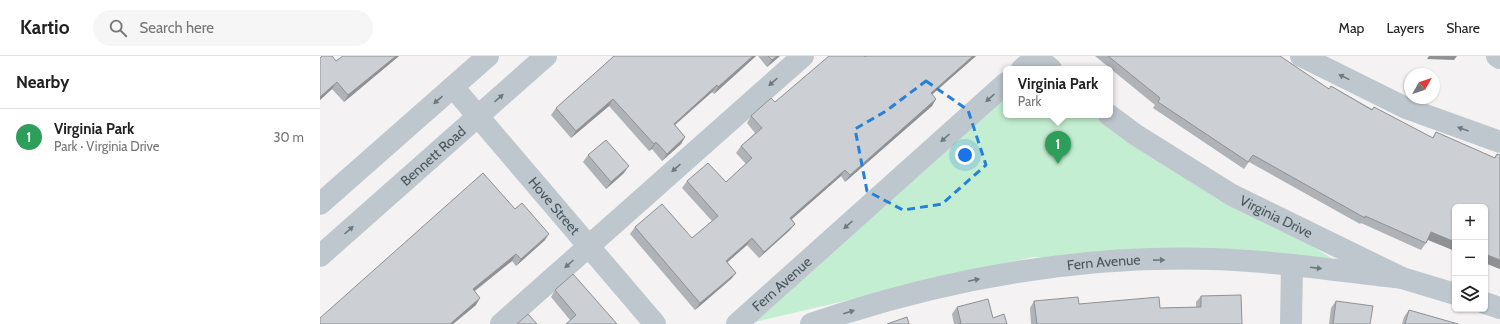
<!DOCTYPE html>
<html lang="en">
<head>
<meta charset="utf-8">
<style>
	body { margin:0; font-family:Cabin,sans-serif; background:#f6f6f6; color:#222 }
	.controls { position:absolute; right:12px; bottom:12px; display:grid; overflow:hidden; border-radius:6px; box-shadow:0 1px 3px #0004 }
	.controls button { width:36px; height:36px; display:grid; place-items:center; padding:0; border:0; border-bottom:1px solid #e0e0e0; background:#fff; color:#222; font:20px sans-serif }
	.compass { position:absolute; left:1084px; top:12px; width:36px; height:36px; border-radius:50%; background:#fff; box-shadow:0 1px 3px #0004; rotate:50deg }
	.you { position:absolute; left:645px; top:99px; width:14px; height:14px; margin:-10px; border:3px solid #fff; border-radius:50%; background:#1a73e8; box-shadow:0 0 0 6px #1a73e833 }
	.badge { display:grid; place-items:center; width:26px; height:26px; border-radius:50%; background:#2481db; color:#fff; font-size:13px; font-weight:700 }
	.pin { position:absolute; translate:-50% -33px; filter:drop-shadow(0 1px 2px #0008) }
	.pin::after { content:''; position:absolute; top:21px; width:14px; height:12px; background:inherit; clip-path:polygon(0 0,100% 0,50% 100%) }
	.popup { position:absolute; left:683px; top:10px; width:110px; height:52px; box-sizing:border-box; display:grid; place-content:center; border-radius:6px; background:#fff; filter:drop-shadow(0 1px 3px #0005); font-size:13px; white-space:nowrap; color:#767676 }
	.popup b { font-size:15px; color:#222 }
	.popup::after { content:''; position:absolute; left:50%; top:100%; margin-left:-8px; border:8px solid transparent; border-top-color:#fff }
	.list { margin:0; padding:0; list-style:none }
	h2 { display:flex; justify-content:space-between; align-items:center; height:52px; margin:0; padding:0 16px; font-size:17px }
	h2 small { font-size:13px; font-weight:400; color:#767676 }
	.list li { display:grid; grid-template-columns:26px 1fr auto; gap:12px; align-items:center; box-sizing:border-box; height:56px; padding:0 16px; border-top:1px solid #e0e0e0 }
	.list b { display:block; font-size:15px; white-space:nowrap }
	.list p { margin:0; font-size:13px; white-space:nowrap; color:#767676 }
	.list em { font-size:13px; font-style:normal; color:#767676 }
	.icon { flex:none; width:22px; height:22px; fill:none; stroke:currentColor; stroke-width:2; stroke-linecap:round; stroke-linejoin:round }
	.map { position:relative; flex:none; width:1180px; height:268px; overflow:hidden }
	header { display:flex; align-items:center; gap:24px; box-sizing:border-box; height:56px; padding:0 20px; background:#fff; border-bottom:1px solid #e0e0e0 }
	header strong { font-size:19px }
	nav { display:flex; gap:22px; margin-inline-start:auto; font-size:14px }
	.search { width:280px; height:36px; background:#f6f6f6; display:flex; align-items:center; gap:10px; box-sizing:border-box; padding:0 14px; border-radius:22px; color:#767676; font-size:15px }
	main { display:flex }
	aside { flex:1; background:#fff }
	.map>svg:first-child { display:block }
	.green { fill:#c4eed1 }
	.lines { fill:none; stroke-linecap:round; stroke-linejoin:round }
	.minor { stroke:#bec7cd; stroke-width:22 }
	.wall { fill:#afb2b6 }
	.shaded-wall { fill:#8f9194 }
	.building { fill:#cccfd4; stroke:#8f9194 }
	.oneway { fill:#6d787f }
	.marked { fill:none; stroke:#2481db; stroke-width:3; stroke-dasharray:8 5; stroke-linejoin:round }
	.labels { text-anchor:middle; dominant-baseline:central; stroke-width:3; stroke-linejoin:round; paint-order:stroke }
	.street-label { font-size:14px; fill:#4a565e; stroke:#fff }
</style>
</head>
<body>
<header>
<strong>Kartio</strong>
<div class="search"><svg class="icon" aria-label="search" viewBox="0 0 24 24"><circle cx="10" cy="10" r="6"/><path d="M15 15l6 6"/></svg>Search here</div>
<nav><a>Map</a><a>Layers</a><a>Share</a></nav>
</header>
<main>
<aside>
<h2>Nearby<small></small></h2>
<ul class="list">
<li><span class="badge" style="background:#2e9e5b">1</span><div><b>Virginia Park</b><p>Park · Virginia Drive</p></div><em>30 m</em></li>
</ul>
</aside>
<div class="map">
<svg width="1180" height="268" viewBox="0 0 1180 268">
	<rect width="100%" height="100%" fill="#f4f2f2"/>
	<polygon class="green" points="686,41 686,59 787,59 1019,207 713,201 435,266"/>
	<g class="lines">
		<g class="minor">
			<polyline points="715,0 731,13"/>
			<polyline points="981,0 1086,52 1180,86"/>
			<polyline points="1177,0 1180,2"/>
			<polyline points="702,13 716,1"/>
			<path id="s1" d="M133,31L335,268"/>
			<path id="s2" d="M789,59L816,79L912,139L1082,222L1135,238"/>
			<polyline points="0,148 168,0"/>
			<path id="s3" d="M0,200L226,0"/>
			<polyline points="1165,247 1180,252"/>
			<polyline points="181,268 483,0"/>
			<path id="s4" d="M417,268L686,27"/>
			<path id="s5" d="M491,268C620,224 756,199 892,203C956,205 1019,215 1082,222"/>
			<polyline points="971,268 972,209"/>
		</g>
	</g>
	<g class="wall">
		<polygon points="23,0 79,0 24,46 12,33 0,44 0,2 16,5"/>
		<polygon points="294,0 436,0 394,38 392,36 355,69 365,81 361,88 342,105 332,93 329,95 289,50 251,82 231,59 236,52"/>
		<polygon points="438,0 460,0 447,11"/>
		<polygon points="546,0 656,0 612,38 616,43 612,50 525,126 521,120 472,163 475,168 470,174 439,202 427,189 407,206 416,217 411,223 375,254 310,178 315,171 372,182 392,165 362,132 367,125 406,126 426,108 416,97 421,90 435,77 427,67 431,60 455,46"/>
		<polygon points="775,0 960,0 1009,33 1011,30 1052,53 1054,51 1112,82 1116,76 1174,102 1177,98 1180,99 1180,213 1108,184 1106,187 1101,194 1041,167 1040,168 929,106 924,113 833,52 835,49"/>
		<polygon points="268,99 304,117 286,133 263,106"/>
		<polygon points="195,153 225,184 196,210 192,205 155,235 156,249 133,268"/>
		<polygon points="235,234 297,268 250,264 231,241"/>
		<polygon points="881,240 922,268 711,268 710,252 714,245 759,248 840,252 876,251 876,246"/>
		<polygon points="1016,245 1050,268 1009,268 1011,252"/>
		<polygon points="637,251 673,262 687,268 634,268 632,258"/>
		<polygon points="1089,254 1138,268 1082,268 1084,261"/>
	</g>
	<g class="shaded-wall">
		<polygon points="76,0 79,0 24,46 28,39"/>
		<polygon points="433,0 436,0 394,38 398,31"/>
		<polygon points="457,0 460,0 447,11 452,4"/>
		<polygon points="653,0 656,0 606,44 611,37"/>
		<polygon points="1109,0 1137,0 1134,4 1107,3"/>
		<polygon points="17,26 12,33 0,44 0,41"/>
		<polygon points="397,29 392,36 349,74 354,68"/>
		<polygon points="293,43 289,50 251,82 256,75"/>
		<polygon points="616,43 612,50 525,126 530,119"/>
		<polygon points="365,81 361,88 342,105 347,98"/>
		<polygon points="336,86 332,93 329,95 334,88"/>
		<polygon points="309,110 304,117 286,133 291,126"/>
		<polygon points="525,114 521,120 465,169 470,162"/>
		<polygon points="475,168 470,174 439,202 444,196"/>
		<polygon points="1111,176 1135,186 1135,195 1106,183"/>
		<polygon points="229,178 225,184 196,210 201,203"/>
		<polygon points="432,182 427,189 401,212 406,205"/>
		<polygon points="196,198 192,205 148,240 153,233"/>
		<polygon points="1165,198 1180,204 1180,213 1165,207"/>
		<polygon points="416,217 411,223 375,254 380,247"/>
		<polygon points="160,242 156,249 133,268 130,268"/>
	</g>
	<g class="building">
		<polygon points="2,0 12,0 16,5 23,0 76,0 28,39 17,26 0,41 0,2"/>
		<polygon points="294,0 433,0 398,31 397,29 354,68 365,81 347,98 336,86 334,88 293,43 256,75 236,52"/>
		<polygon points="448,0 457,0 452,4"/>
		<polygon points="509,0 545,0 545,1 546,0 653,0 611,37 616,43 530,119 525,114 470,162 475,168 444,196 432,182 406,205 416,217 380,247 315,171 342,148 372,182 398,160 367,125 388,107 406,126 432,102 421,90 442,72 431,60 451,42 455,46"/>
		<polygon points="788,0 960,0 1009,33 1011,30 1052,54 1054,51 1113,82 1116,76 1175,102 1177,98 1180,99 1180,204 1165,198 1165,151 1135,151 1135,186 1111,176 1106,187 1045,160 1045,162 933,99 928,106 838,46 840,42"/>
		<polygon points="286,84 309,110 291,126 268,99"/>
		<polygon points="163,117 195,153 202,147 229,178 201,203 196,198 153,233 160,242 130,268 0,268 0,262"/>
		<polygon points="253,218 297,268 246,268 256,259 235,234"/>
		<polygon points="921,239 922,268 717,268 714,245 758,241 759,248 839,241 840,252 881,251 881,240"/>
		<polygon points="668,243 673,262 684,258 687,268 638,268 641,267 637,251"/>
		<polygon points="1016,245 1053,250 1050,268 1013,268"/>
		<polygon points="1089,254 1138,268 1085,268"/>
		<polygon points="208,258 217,268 197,268"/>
		<polygon points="587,261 589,268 567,268"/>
	</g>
	<defs><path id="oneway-solid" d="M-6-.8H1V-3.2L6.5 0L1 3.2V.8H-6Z"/></defs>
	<g class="oneway">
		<use href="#oneway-solid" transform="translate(1024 21) rotate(-154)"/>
		<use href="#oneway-solid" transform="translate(453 26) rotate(138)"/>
		<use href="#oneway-solid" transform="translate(179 42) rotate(-41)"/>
		<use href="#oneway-solid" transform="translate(670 42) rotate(138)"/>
		<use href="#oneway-solid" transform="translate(118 44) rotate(139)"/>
		<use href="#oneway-solid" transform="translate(1143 73) rotate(-160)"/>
		<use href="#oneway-solid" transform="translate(625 82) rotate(138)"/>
		<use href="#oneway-solid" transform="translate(356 112) rotate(138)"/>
		<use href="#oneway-solid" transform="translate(528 169) rotate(138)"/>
		<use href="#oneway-solid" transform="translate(29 174) rotate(-42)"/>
		<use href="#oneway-solid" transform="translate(839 204) rotate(-1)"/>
		<use href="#oneway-solid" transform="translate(249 208) rotate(138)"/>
		<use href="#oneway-solid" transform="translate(996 212) rotate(7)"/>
		<use href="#oneway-solid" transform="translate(654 224) rotate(-12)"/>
		<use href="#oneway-solid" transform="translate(529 256) rotate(-17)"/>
	</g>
	<path class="marked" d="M606,25L648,54L666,109L622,148L583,154L547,135L535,73L566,55Z"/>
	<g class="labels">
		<g class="street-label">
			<text stroke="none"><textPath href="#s3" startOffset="151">Bennett Road</textPath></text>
			<text stroke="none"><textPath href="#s1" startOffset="156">Hove Street</textPath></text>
			<text stroke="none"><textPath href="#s2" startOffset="196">Virginia Drive</textPath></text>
			<text stroke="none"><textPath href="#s5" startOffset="300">Fern Avenue</textPath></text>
			<text stroke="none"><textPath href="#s4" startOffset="60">Fern Avenue</textPath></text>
		</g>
	</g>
</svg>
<div class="controls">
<button>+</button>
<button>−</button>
<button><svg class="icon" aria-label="layers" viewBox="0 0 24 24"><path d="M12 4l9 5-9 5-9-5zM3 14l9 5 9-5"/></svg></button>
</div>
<svg class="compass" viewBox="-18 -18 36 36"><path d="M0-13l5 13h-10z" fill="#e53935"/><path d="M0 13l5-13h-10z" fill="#767676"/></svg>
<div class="you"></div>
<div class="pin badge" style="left:738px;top:108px;background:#2e9e5b">1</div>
<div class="popup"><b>Virginia Park</b>Park</div>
</div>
</main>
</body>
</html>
